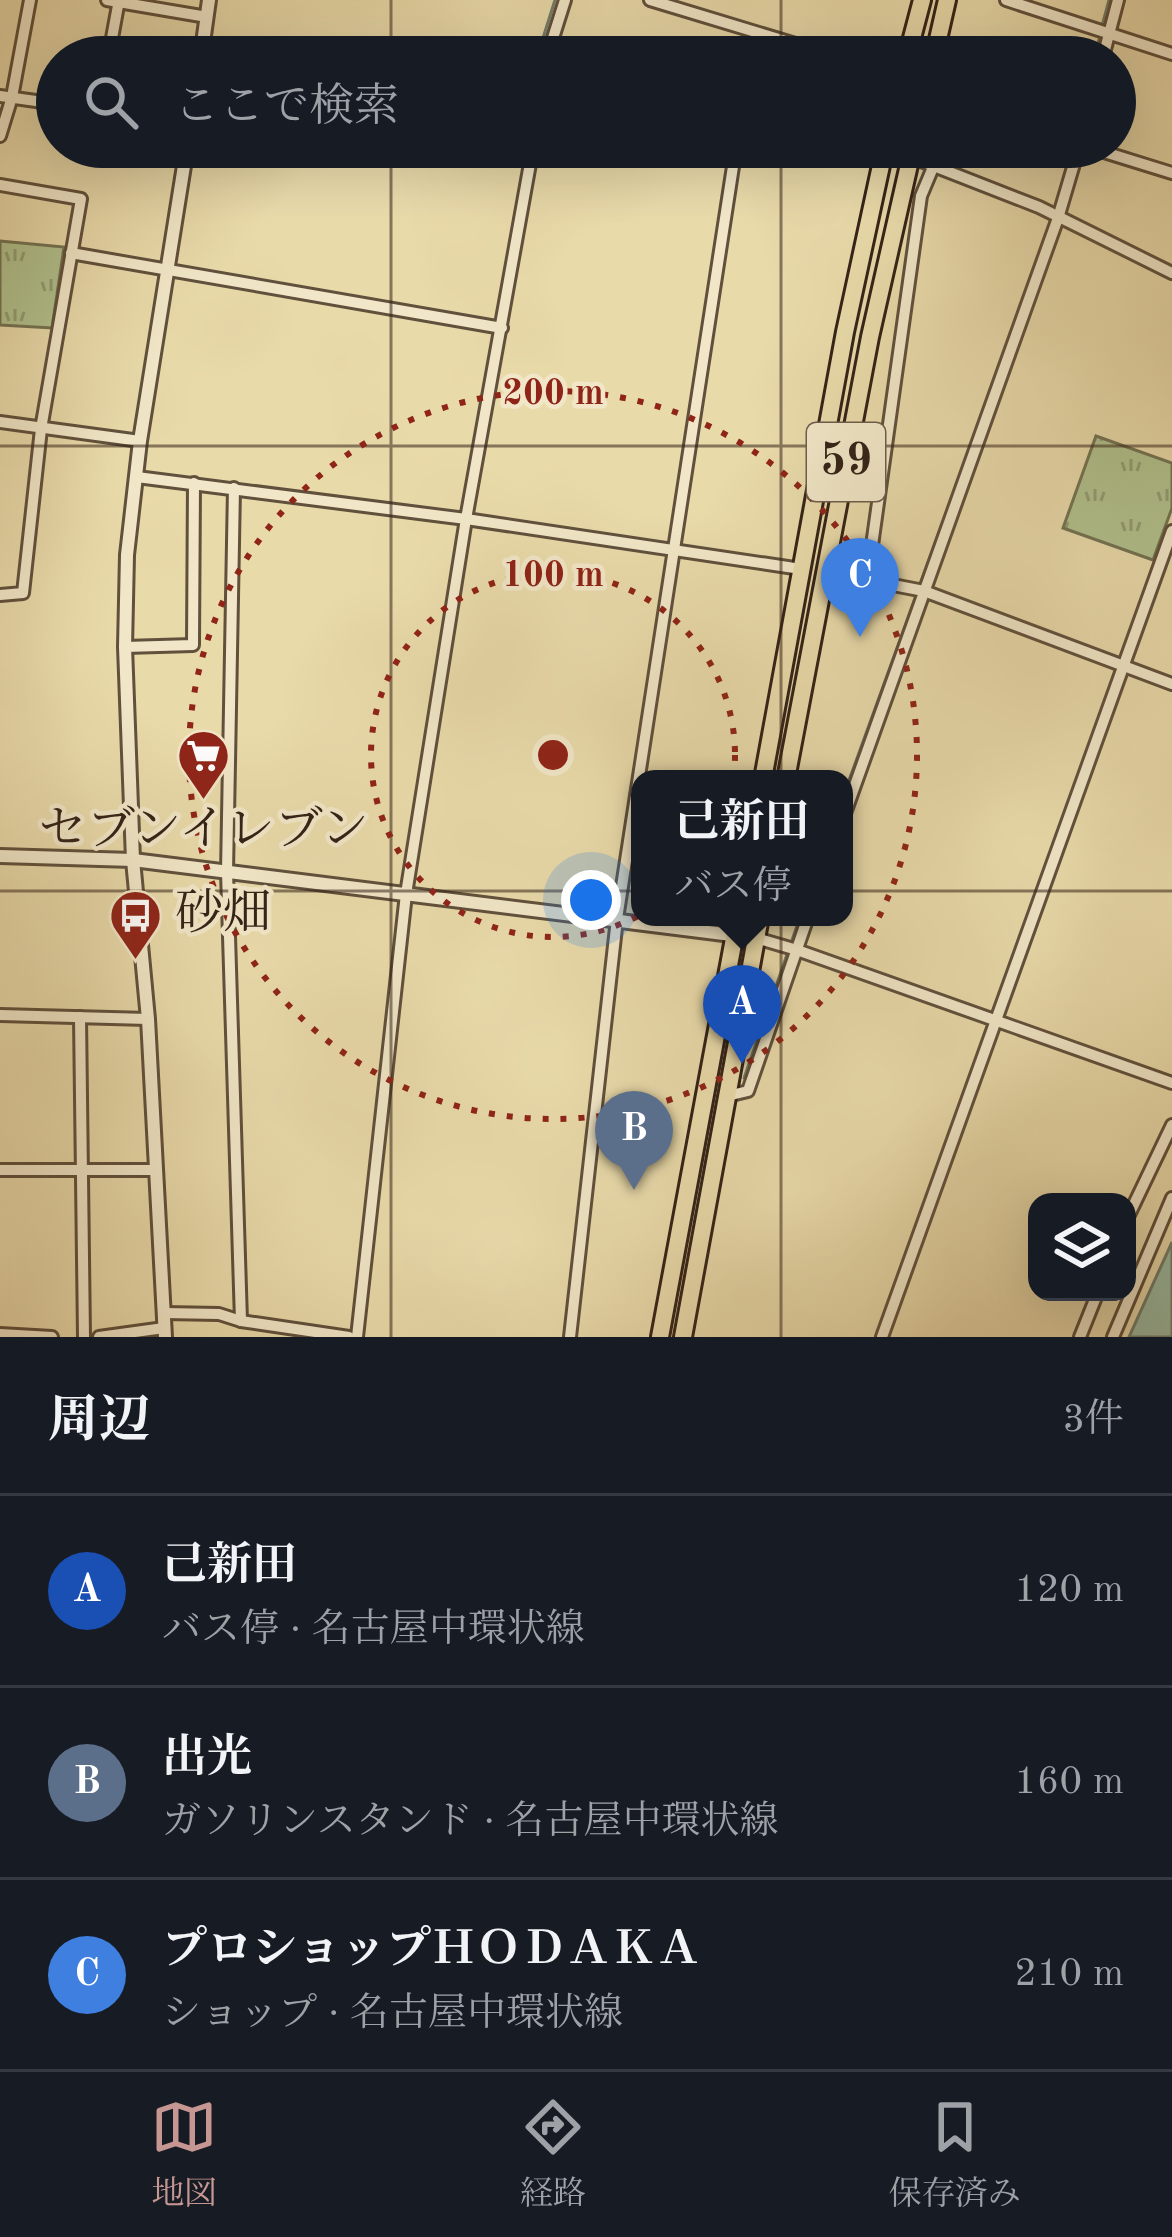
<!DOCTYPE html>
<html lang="ja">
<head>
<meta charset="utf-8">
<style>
	body { margin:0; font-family:"Old Standard TT","Noto Serif JP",serif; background:#20242c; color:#f1f3f6 }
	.controls { position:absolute; right:36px; bottom:36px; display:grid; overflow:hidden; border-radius:24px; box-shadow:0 12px 48px #0002 }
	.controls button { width:108px; height:108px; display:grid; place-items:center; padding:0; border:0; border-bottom:3px solid #363941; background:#171b24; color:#f1f3f6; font:60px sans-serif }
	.you { position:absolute; left:591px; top:900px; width:42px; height:42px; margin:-30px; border:9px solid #fff; border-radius:50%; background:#1a73e8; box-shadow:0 0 0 18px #1a73e833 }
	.badge { display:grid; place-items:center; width:78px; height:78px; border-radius:50%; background:#c59692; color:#fff; font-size:39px; font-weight:700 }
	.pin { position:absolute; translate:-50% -99px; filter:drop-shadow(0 3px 6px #0008) }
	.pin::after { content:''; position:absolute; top:63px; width:42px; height:36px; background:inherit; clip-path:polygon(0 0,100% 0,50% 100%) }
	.popup { position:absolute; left:631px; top:770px; width:222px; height:156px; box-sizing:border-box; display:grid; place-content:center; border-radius:24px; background:#171b24; filter:drop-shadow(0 3px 9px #0005); font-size:39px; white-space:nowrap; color:#9ea1a6 }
	.popup b { font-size:45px; color:#f1f3f6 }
	.popup::after { content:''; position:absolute; left:50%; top:100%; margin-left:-24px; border:24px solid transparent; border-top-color:#171b24 }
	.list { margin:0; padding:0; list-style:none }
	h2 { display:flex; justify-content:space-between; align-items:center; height:156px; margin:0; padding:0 48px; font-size:51px }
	h2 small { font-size:39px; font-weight:400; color:#9ea1a6 }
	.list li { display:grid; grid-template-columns:78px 1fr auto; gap:36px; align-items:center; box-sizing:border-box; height:192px; padding:0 48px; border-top:3px solid #363941 }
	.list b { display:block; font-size:45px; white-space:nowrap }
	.list p { margin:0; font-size:39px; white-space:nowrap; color:#9ea1a6 }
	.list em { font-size:39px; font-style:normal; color:#9ea1a6 }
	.icon { flex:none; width:66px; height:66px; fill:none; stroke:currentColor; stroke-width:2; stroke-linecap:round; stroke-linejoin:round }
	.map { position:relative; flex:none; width:1172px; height:1337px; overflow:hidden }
	.search { position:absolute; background:#171b24; box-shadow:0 12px 48px #0002; left:36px; right:36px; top:36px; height:132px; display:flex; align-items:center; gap:30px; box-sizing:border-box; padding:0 42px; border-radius:66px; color:#9ea1a6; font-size:45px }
	.sheet { height:732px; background:#171b24 }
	nav { display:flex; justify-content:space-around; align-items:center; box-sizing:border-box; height:168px; border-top:3px solid #363941; background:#171b24; font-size:33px; color:#9ea1a6 }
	nav a { display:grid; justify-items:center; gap:6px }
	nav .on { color:#c59692 }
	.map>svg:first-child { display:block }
	.park { fill:url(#park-tufts); stroke:#727252; stroke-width:3 }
	.water { fill:#99bba4; stroke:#707e6c; stroke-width:3 }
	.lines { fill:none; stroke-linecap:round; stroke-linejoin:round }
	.stream { stroke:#707e6c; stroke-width:3 }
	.minor-casing { stroke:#60503c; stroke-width:16 }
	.tertiary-casing { stroke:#60503c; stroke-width:18 }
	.primary-casing { stroke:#332217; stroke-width:22 }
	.minor { stroke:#f1e7c8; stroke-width:10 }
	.tertiary { stroke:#f1e7c8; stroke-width:12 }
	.primary { stroke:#e9daaa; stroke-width:16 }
	.grid { fill:none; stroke:#332217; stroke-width:3; stroke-opacity:0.55 }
	.ring { fill:none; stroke:#8f2418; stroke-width:6; stroke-dasharray:6 12 }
	.labels { text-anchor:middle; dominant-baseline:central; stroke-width:9; stroke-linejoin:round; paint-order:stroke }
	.shield { fill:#f1e7c8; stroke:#6c5d4c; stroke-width:3 }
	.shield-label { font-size:45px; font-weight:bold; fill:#332217 }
	.poi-label { font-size:48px; fill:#332217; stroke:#f1e7c8 }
	.centre { fill:#8f2418; stroke:#f1e7c8; stroke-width:6 }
	.ring-label { font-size:36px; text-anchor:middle; font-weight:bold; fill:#8f2418; stroke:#f1e7c8; stroke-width:9; stroke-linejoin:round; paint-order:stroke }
</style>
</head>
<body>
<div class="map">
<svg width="1172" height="1337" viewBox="0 0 1172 1337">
	<defs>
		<pattern id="park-tufts" width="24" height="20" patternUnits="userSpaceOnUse" patternTransform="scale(3)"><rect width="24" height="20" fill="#b0c18d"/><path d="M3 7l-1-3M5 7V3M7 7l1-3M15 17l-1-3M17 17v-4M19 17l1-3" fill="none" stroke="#909c72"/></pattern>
	</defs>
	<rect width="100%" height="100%" fill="#e9daaa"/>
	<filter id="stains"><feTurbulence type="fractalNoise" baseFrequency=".00167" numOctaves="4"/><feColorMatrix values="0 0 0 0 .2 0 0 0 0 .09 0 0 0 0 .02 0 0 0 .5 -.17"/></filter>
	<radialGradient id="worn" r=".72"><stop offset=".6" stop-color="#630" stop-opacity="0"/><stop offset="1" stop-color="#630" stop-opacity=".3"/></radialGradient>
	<g class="park">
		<polygon points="0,241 64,247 52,328 0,325"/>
		<polygon points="1096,436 1172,463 1172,508 1153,560 1063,528"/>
	</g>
	<polygon class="water" points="1172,1242 1172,1337 1129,1337"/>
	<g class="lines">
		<g class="stream">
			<polyline points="1102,26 1109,0"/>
			<polyline points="537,57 555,0"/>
			<polyline points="1094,57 1100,36"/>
			<polyline points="1058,200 1072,147"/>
			<polyline points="920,584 983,413"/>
			<polyline points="844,794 917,593"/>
			<polyline points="744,1078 800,917"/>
		</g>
		<defs>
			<g id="minor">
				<polyline points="107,0 207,17"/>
				<polyline points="650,0 802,46 799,57"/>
				<polyline points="1006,0 1172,54"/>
				<polyline points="110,49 119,0"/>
				<polyline points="202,50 233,57"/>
				<polyline points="547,57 565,0"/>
				<polyline points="1103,57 1118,0"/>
				<polyline points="0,96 57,104"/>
				<polyline points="0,136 12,97 30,0"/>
				<polyline points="1088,147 1172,173"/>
				<polyline points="911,157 1039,207 1172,273"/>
				<polyline points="0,185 81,199 41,429 23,593 0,595"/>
				<polyline points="71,253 502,328"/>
				<polyline points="0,422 140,441"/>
				<polyline points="137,477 466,519 801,569"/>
				<polyline points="234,488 227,872 241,1321"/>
				<polyline points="826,572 924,591 1172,684"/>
				<polyline points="867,581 921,196 934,165"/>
				<polyline points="125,647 193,645 194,483"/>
				<polyline points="844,816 1058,218 1079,147"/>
				<polyline points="756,938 797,950 1172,1083"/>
				<polyline points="0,1015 148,1019"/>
				<polyline points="80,1017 84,1337"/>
				<polyline points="727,1096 748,1091 808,917"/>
				<polyline points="0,1170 156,1170"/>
				<polyline points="1127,1219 1172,1125"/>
				<polyline points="164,1313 219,1314 241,1321 349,1337"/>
				<polyline points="0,1334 52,1337"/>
				<polyline points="99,1337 164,1328"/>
				<polyline points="357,1337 406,894 466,519 533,147"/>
				<polyline points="570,1337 617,919 736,147"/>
				<polyline points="882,1337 1172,531"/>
				<polyline points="1080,1337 1098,1292"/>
				<polyline points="1113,1337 1172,1198"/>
			</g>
			<g id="tertiary">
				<polyline points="201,57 209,0"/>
				<polyline points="0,856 133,860 756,938"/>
				<polyline points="165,1337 148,1019 133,860 125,647 127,555 140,441 187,147"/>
			</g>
			<g id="primary">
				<polyline points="907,57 922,0"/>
				<polyline points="934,57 947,0"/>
				<polyline points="763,779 845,332 885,147"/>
				<polyline points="786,779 870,337 913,147"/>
				<polyline points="660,1337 738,917"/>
				<polyline points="683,1337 760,917"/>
			</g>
		</defs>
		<use href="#minor" class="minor-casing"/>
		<use href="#tertiary" class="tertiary-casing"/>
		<use href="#primary" class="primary-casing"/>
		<use href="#minor" class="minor"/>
		<use href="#tertiary" class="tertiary"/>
		<use href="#primary" class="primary"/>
	</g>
	<path class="grid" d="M391,0V57M781,0V57M391,147V1337M781,147V1337M0,446H1172M0,891H1172"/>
	<g class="ring">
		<circle cx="553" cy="755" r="182"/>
		<circle cx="553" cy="755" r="364"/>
	</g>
	<defs>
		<symbol id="supermarket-pin" viewBox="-11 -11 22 30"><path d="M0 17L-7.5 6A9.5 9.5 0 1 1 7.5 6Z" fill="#8f2418" stroke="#f1e7c8"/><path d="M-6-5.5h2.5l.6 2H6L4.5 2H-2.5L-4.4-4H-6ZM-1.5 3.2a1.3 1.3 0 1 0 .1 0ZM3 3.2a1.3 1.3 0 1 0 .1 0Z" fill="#fff"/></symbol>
		<symbol id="bus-pin" viewBox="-11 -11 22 30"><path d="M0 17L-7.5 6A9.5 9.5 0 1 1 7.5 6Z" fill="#8f2418" stroke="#f1e7c8"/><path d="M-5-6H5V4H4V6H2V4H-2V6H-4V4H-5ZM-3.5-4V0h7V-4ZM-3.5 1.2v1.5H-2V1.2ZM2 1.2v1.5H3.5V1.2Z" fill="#fff"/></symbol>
	</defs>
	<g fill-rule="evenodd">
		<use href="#supermarket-pin" x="174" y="726" width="59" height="81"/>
		<use href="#bus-pin" x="106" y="886" width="59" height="81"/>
	</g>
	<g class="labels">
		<rect class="shield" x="807" y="423" width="78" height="78" rx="9"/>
		<g class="shield-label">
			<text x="846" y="462">59</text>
		</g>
		<g class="poi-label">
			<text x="204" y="831">セブンイレブン</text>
			<text x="175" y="915" text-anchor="start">砂畑</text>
		</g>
	</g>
	<circle cx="553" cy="755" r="18" class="centre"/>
	<g class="ring-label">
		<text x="553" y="404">200 m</text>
		<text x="553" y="586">100 m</text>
	</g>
	<rect width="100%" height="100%" filter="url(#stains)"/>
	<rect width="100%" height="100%" fill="url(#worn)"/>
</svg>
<div class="controls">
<button><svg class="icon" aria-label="layers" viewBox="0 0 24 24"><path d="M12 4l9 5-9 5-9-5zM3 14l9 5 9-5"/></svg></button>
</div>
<div class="you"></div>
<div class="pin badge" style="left:742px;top:1064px;background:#1a4fb4">A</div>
<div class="popup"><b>己新田</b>バス停</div>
<div class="pin badge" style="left:634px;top:1190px;background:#5c6f8a">B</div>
<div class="pin badge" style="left:860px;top:637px;background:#3f7fe0">C</div>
<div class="search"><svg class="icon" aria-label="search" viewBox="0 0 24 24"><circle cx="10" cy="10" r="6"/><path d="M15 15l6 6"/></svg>ここで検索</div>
</div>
<section class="sheet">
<h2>周辺<small>3件</small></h2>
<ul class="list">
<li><span class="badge" style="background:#1a4fb4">A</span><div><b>己新田</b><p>バス停 · 名古屋中環状線</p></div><em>120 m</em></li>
<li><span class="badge" style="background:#5c6f8a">B</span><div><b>出光</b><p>ガソリンスタンド · 名古屋中環状線</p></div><em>160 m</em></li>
<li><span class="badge" style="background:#3f7fe0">C</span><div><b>プロショップＨＯＤＡＫＡ</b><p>ショップ · 名古屋中環状線</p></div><em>210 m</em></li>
</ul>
</section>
<nav>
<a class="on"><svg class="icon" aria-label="map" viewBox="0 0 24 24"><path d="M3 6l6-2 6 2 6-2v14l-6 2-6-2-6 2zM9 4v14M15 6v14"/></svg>地図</a>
<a><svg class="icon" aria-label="directions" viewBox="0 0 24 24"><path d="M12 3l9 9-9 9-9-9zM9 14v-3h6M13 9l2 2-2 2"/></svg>経路</a>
<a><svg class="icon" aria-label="saved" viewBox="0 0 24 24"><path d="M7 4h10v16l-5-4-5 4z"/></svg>保存済み</a>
</nav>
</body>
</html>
